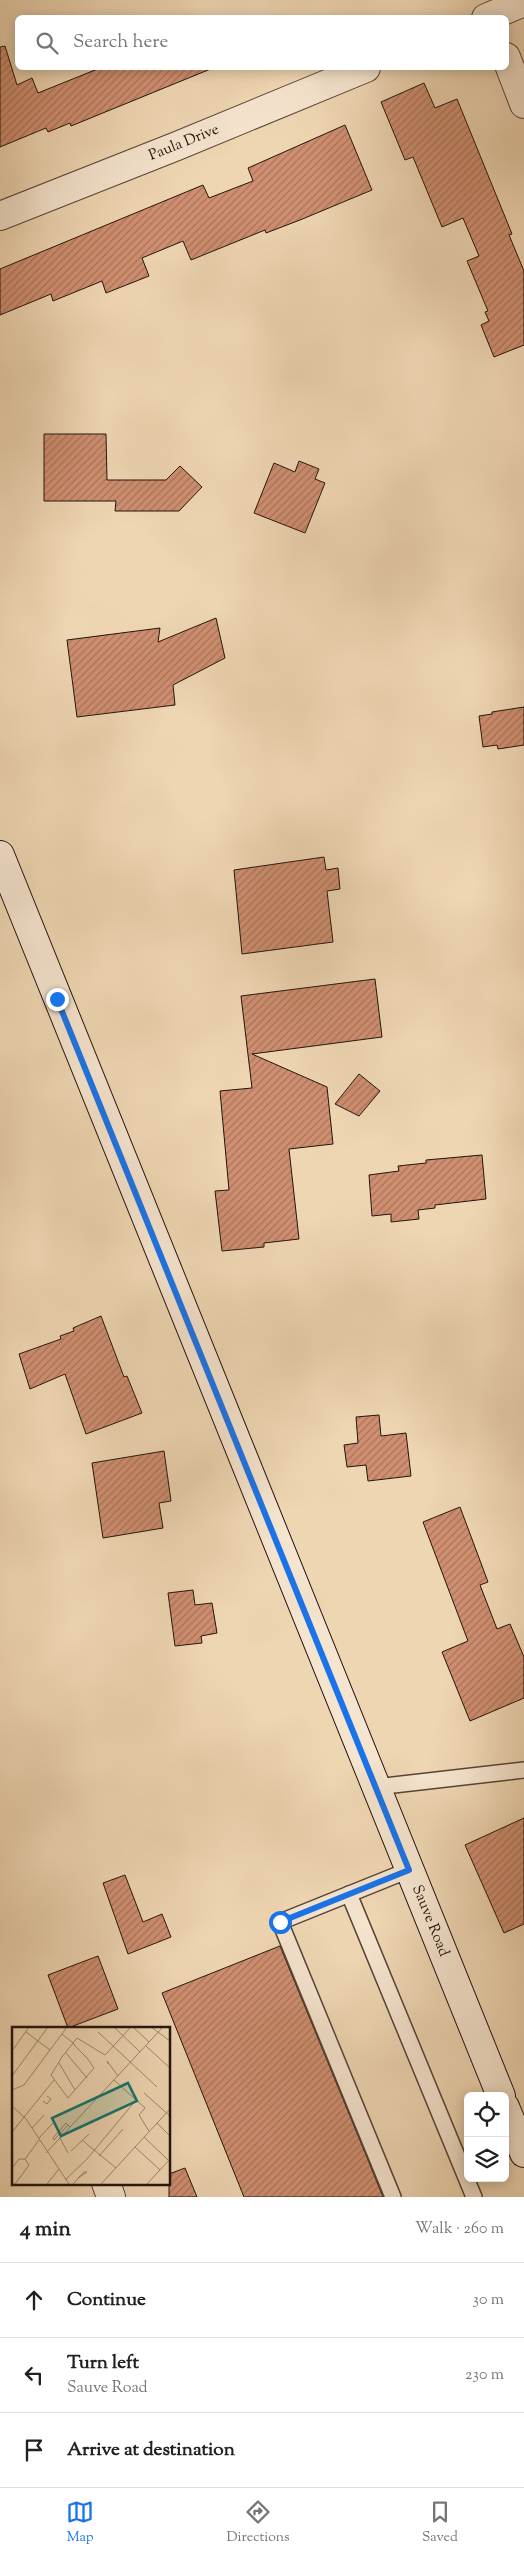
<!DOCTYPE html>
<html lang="en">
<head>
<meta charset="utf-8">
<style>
	body { margin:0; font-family:"Sorts Mill Goudy",serif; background:#f2f2f2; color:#202124 }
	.controls { position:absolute; right:15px; bottom:15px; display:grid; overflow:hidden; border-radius:8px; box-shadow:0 2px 12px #0003 }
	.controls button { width:45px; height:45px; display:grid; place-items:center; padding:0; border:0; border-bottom:1px solid #e0e0e0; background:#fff; color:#202124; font:25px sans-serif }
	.stop { position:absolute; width:15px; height:15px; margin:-11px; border:4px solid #1a73e8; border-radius:50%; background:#fff }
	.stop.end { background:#1a73e8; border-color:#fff; box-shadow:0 1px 5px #0008 }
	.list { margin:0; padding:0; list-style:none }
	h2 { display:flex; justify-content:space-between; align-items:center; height:65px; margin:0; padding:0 20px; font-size:21px }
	h2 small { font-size:16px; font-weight:400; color:#757577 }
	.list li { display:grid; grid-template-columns:32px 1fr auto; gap:15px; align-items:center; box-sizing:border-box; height:75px; padding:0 20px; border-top:1px solid #e0e0e0 }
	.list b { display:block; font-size:19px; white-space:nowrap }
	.list p { margin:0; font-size:16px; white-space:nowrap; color:#757577 }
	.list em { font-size:16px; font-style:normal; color:#757577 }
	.icon { flex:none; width:28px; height:28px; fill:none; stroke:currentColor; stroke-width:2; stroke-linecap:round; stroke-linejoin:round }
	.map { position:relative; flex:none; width:524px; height:2197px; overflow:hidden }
	.search { position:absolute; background:#fff; box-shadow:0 2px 12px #0003; left:15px; right:15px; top:15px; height:55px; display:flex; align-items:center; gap:12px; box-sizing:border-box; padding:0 18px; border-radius:8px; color:#757577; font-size:19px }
	.sheet { height:290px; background:#fff }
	nav { display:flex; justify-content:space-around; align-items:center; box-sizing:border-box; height:70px; border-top:1px solid #e0e0e0; background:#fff; font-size:14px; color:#757577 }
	nav a { display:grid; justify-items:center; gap:2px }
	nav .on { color:#1a73e8 }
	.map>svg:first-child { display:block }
	.building { fill:url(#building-hatch); stroke:#23140e }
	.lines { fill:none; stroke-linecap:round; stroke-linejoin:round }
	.lane-casing { stroke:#564437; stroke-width:18 }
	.street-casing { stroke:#564437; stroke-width:30 }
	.secondary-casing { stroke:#23140e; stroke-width:30 }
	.lane { stroke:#f5e4ce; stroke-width:15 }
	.street { stroke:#f5e4ce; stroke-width:28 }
	.secondary { stroke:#f5e4ce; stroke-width:28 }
	.route { stroke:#1a73e8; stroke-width:6 }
	.labels { text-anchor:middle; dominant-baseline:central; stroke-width:4; stroke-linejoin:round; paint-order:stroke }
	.street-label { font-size:15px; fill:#23140e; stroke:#f5e4ce }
	.inset-road { fill:none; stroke:#9d8871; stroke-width:1 }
	.view { fill:#0f766e; fill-opacity:0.15; stroke:#0f766e; stroke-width:2.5 }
	.inset-edge { fill:none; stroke:#23140e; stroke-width:2.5 }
</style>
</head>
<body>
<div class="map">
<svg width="524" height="2197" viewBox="0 0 524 2197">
	<defs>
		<pattern id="building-hatch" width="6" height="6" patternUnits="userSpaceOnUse" patternTransform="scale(1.25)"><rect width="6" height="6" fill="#d08f71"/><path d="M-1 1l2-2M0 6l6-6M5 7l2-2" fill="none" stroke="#a8745b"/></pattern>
	</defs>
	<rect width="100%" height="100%" fill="#efd6b3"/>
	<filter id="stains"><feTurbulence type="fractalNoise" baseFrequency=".004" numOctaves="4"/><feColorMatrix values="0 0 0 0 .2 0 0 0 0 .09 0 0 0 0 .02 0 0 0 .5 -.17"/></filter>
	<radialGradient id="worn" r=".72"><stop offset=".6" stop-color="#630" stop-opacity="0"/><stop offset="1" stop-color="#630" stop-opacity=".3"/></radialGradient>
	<g class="building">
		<polygon points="5,46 17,85 32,78 38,93 100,68 213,68 71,126 70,123 48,132 46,128 0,147 0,47"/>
		<polygon points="424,83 435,108 457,99 512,234 509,235 524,271 524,345 494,357 481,325 489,321 485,312 488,311 467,261 479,256 463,218 442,227 413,157 405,160 381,102"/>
		<polygon points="345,125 372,190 300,220 266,233 265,230 191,260 183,241 142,258 149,276 106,293 102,281 53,301 51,294 0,315 0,269 203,185 209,198 253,181 248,168"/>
		<polygon points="44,434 106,434 107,480 166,480 180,466 202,487 179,511 115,511 116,501 44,501"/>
		<polygon points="299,461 319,469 315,479 325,483 305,533 254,513 274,463 295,472"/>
		<polygon points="216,618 225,658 173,685 175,705 77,717 67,640 160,628 158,642"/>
		<polygon points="524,707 524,745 498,749 497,745 483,747 479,716 492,714 492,712"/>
		<polygon points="324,857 326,870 338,868 340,889 327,891 333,942 242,954 234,870"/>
		<polygon points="375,979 382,1037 252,1054 327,1087 333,1144 289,1149 299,1239 264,1243 264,1247 222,1251 215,1191 229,1190 220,1091 252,1088 241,996"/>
		<polygon points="359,1074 380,1091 359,1116 335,1104"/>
		<polygon points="482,1155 486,1199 435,1205 435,1208 418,1210 419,1219 391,1222 391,1214 372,1216 369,1175 399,1171 398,1166 426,1163 426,1160"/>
		<polygon points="101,1316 124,1377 127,1376 142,1413 86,1434 65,1374 30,1389 19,1354 61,1339 60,1336 74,1331 73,1328"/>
		<polygon points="379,1415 381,1436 406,1433 411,1476 368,1481 366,1465 347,1467 344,1445 358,1443 356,1417"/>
		<polygon points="164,1451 171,1501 159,1503 163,1528 103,1538 92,1463"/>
		<polygon points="460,1507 488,1582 480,1585 497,1629 510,1624 524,1657 524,1698 470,1721 442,1652 468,1641 423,1522"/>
		<polygon points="193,1590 195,1605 212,1603 217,1633 201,1636 202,1643 175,1646 168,1593"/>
		<polygon points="524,1818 524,1924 504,1933 465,1845"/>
		<polygon points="125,1875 143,1922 162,1914 171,1937 128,1954 103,1883"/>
		<polygon points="280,1946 366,2155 383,2197 244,2197 162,1993"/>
		<polygon points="98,1956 118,2009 68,2028 48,1975"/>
		<polygon points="185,2168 197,2197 169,2197 169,2174"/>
	</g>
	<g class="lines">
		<defs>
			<g id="lane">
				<polyline points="376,1787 524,1770"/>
				<polyline points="349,1894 474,2197"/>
				<polyline points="393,2197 280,1922 409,1870"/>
			</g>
			<g id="street">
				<polyline points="486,18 524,2"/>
				<polyline points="506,57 524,104"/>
				<polyline points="0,216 177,146 366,68"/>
				<polyline points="106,2183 111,2197"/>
			</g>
			<g id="secondary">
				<polyline points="0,855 501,2096"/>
				<polyline points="505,2107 524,2153"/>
			</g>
		</defs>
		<use href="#lane" class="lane-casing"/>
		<use href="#street" class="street-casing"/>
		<use href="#secondary" class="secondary-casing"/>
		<use href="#lane" class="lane"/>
		<use href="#street" class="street"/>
		<use href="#secondary" class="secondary"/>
	</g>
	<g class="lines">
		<polyline class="route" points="57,999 409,1870 280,1922"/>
	</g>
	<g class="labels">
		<g class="street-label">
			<text transform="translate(184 143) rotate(-22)">Paula Drive</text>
			<text transform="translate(430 1921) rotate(68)">Sauve Road</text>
		</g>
	</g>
	<g transform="translate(12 2027)">
		<rect width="158" height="158" fill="#efd6b3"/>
		<path class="inset-road" d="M102,0L128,25M121,0L137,15M139,0L158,14M14,5L38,23M86,5L145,60M50,7L61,16L63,19L75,31L82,41L56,71L39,48L50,30L61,16L65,11L93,28L119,0M134,19L158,41M0,24L17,0M54,26L75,51M47,36L63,63M96,37L95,34L106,49M0,49L36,0M102,53L133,81L127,88L137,104M0,63L12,58L55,0M132,66L158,89M31,74L35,77L39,72L35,69M0,79L14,92L57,157M145,96L158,109M20,101L32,88M0,105L42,53M132,110L156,133M27,111L43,94M48,111L56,126M42,113L41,111L54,96L58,100M42,113L56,98M70,113L104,141M123,120L148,143M59,124L77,107M34,126L151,0M87,129L111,102M13,132L27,113M0,141L7,132H13M53,153L75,132L124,73M3,157L17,138L13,132M35,157L47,142M61,157L72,145H75L66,151M89,157L158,82M135,157L158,132"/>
		<path class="view" d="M116,56L125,74L49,109L40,91Z"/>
		<rect width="158" height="158" class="inset-edge"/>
	</g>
	<rect width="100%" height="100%" filter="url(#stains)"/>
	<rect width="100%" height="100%" fill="url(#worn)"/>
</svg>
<div class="controls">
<button><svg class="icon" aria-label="locate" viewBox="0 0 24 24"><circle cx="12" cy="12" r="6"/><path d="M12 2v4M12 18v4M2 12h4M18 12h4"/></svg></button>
<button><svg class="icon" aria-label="layers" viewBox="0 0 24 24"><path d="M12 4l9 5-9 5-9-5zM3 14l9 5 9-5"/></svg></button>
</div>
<div class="stop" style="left:280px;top:1922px"></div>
<div class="stop end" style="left:57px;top:999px"></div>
<div class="search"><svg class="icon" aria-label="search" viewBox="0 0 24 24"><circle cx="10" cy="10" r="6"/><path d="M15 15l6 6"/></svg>Search here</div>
</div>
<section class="sheet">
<h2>4 min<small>Walk · 260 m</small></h2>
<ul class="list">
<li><svg class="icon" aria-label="ahead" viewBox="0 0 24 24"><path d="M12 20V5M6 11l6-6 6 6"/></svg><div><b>Continue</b></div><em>30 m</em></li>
<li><svg class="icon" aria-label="left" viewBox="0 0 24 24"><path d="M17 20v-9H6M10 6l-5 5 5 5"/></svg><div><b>Turn left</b><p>Sauve Road</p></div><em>230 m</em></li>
<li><svg class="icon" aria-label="arrive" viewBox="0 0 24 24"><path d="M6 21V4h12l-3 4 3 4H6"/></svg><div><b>Arrive at destination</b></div></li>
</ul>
</section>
<nav>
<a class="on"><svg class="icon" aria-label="map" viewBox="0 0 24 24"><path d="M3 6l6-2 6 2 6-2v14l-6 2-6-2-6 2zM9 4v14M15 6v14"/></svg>Map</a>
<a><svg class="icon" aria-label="directions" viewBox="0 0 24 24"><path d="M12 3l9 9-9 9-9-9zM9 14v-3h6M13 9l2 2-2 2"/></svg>Directions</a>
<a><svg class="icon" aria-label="saved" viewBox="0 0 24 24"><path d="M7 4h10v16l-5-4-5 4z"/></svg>Saved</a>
</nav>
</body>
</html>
